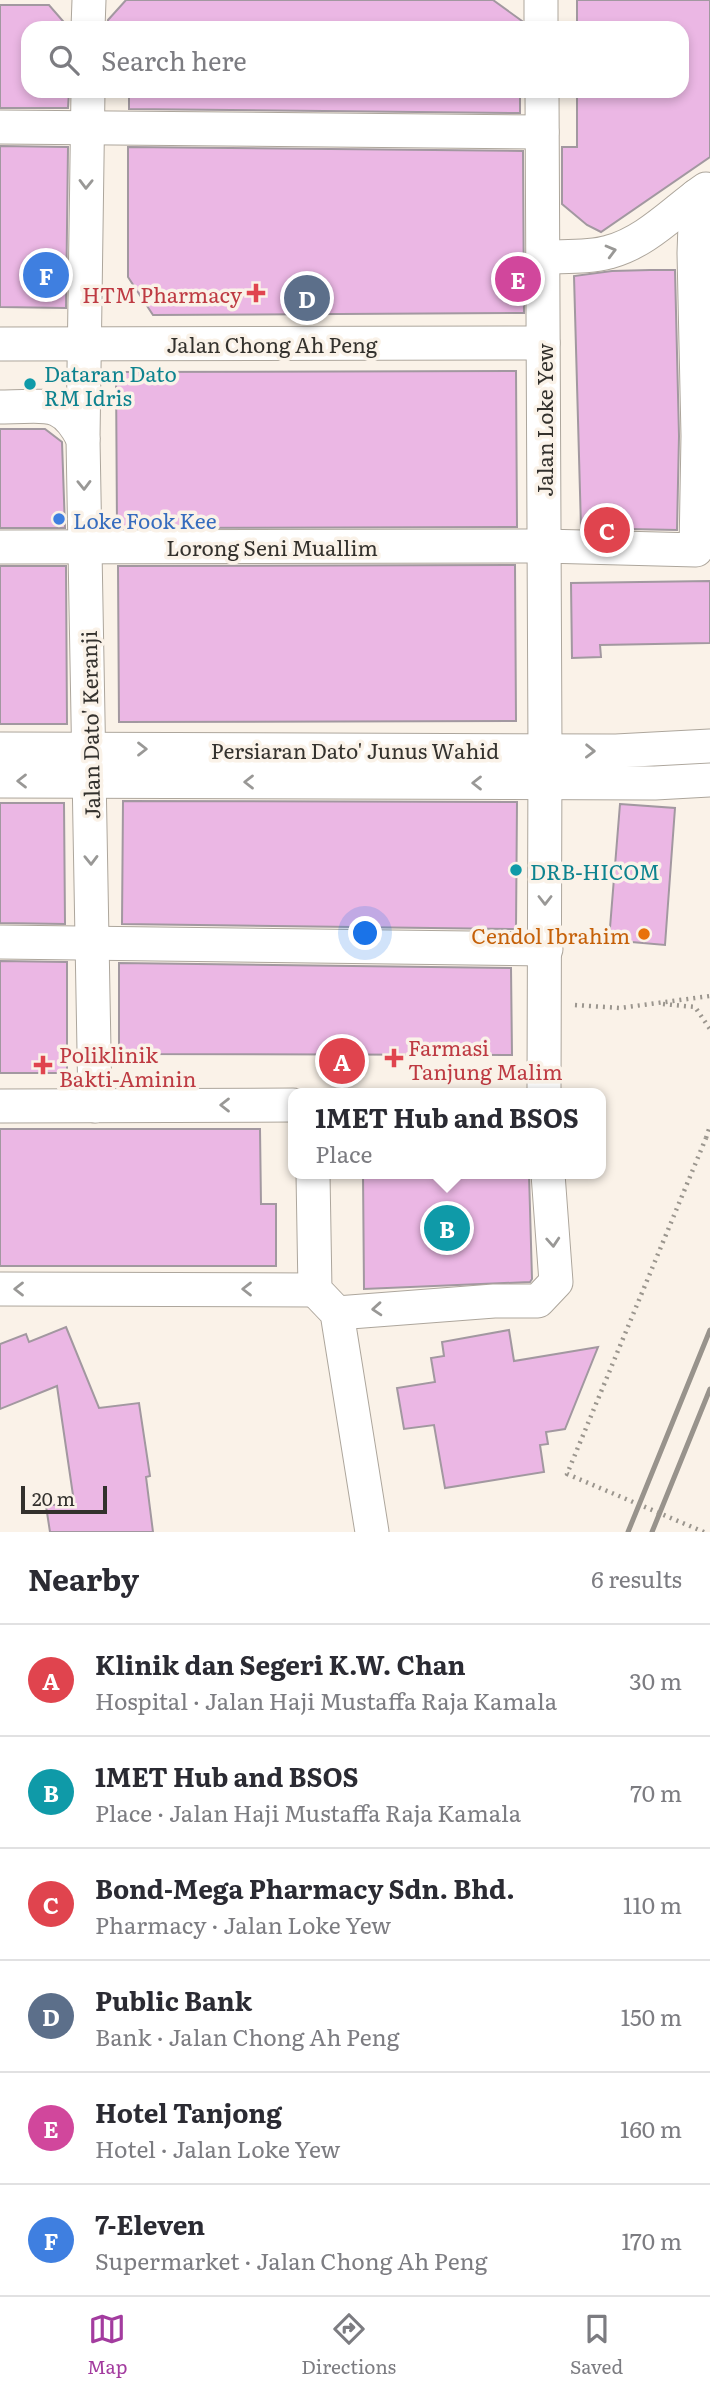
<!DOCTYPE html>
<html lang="en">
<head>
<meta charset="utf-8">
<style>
	body { margin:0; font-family:Literata,serif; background:#f2f2f3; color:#2b2b33 }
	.scale { position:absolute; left:21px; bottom:18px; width:86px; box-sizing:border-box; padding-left:7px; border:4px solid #33312d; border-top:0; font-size:19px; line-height:24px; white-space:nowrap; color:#33312d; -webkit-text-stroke:5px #faf2e8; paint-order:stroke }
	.you { position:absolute; left:366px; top:934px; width:24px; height:24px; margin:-18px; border:5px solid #fff; border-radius:50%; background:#1a73e8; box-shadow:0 0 0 10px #1a73e833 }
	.badge { display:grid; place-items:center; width:46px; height:46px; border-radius:50%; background:#a33c9f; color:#fff; font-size:23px; font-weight:700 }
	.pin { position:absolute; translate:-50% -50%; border:4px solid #fff; box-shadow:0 2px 7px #0006 }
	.popup { position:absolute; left:288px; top:1088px; width:318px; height:91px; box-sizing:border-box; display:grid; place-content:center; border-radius:14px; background:#fff; filter:drop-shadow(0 2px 5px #0005); font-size:23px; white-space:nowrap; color:#7c7c81 }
	.popup b { font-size:26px; color:#2b2b33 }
	.popup::after { content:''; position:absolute; left:50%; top:100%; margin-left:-14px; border:14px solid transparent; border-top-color:#fff }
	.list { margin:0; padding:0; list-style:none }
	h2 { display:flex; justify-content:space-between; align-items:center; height:91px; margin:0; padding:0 28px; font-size:30px }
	h2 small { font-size:23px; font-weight:400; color:#7c7c81 }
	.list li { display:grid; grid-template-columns:46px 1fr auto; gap:21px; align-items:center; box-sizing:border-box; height:112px; padding:0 28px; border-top:2px solid #e1e1e2 }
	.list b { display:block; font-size:26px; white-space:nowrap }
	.list p { margin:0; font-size:23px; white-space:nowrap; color:#7c7c81 }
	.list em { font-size:23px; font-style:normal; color:#7c7c81 }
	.icon { flex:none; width:38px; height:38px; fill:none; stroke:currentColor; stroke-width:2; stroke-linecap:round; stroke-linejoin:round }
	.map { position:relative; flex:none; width:710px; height:1532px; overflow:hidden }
	.search { position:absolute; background:#fff; box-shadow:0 4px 10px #0003; left:21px; right:21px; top:21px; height:77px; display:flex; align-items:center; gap:18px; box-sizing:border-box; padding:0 24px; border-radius:21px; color:#7c7c81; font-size:26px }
	.sheet { height:763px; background:#fff }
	nav { display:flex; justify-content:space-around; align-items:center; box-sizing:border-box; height:98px; border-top:2px solid #e1e1e2; background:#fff; font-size:19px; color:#7c7c81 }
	nav a { display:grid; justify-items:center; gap:4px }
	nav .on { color:#a33c9f }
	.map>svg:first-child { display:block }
	.building { fill:#ebb7e4; stroke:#a298a0; stroke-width:2 }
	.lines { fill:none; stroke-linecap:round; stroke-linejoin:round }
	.minor-casing { stroke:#ada69c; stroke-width:35 }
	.path { stroke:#9b968e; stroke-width:4.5; stroke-dasharray:2 5; stroke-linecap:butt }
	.minor { stroke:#fff; stroke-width:33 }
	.rail { stroke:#98938c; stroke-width:5 }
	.path-bridge { stroke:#9b968e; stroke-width:4.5; stroke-dasharray:2 5; stroke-linecap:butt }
	.oneway { stroke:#999896 }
	.health-dot { fill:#e0444e; stroke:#faf2e8; stroke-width:2.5 }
	.culture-dot { fill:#0f9aa8; stroke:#faf2e8; stroke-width:2.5 }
	.shop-dot { fill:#3f7fe0; stroke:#faf2e8; stroke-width:2.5 }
	.food-dot { fill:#e8710a; stroke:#faf2e8; stroke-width:2.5 }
	.labels { text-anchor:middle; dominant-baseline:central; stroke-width:7; stroke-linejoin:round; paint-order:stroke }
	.health-label { font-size:21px; fill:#be3a42; stroke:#faf2e8; text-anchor:start }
	.street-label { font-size:21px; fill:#33312d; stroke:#faf2e8 }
	.culture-label { font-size:21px; fill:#0d838f; stroke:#faf2e8; text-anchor:start }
	.shop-label { font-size:21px; fill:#366cbe; stroke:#faf2e8; text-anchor:start }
	.food-label { font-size:21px; fill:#c56008; stroke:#faf2e8; text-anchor:end }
</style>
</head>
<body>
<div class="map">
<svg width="710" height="1532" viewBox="0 0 710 1532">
	<rect width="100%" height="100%" fill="#faf2e8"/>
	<g class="building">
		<polygon points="126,0 493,0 522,21 522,28 107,28 108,20"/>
		<polygon points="577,0 710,0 710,157 601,232 587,225 562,204 562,147 577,147 577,91 682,91 682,28 577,28"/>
		<polygon points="0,5 49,5 69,28 28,28 28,91 69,91 68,108 0,108"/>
		<polygon points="129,91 520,91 520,113 129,109"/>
		<polygon points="0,146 68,147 66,308 0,307"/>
		<polygon points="128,147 523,151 524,313 153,315 128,277"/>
		<polygon points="650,270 675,270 679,436 677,530 581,528 574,276 612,271"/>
		<polygon points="516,371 517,527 117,528 116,372"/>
		<polygon points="0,429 45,429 62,442 65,528 0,528"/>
		<polygon points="515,565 516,721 119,722 118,566"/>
		<polygon points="0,566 66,566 67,724 0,724"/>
		<polygon points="710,581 710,643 600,645 601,657 572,658 571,583"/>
		<polygon points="123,801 517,802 516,929 122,924"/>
		<polygon points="0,803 64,803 65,924 0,923"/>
		<polygon points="620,804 675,808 665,945 609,940"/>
		<polygon points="0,961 67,962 67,1073 0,1073"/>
		<polygon points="119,963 511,968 512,1055 119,1054"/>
		<polygon points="0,1129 260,1129 261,1204 276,1204 276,1266 0,1266"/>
		<polygon points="363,1174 529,1174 532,1279 530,1282 364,1289"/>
		<polygon points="66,1327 99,1408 139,1403 150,1476 146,1477 153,1532 50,1532 46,1506 74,1502 57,1386 0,1409 0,1344 26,1334 29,1342"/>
		<polygon points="509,1330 514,1361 598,1347 565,1429 546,1432 548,1444 540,1445 544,1472 445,1488 434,1425 404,1429 397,1388 435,1382 431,1358 444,1356 442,1342"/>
	</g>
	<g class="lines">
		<defs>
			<g id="minor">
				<polyline points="541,0 541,28"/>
				<polyline points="88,28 89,0"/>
				<polyline points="88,91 83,439 95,1106"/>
				<polyline points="542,91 545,750 544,1093"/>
				<polyline points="0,127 542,132"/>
				<path d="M543,257C564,256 589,258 609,252C647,242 675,210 706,189"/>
				<polyline points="0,344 543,343"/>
				<path d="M0,407C43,408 61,396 83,439"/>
				<polyline points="0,547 544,546 696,550 698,436 694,253 696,196"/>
				<polyline points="0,749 616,751 710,746"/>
				<polyline points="0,781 655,783 710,780"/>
				<polyline points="0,942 546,949"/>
				<polyline points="0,1106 293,1105"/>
				<polyline points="313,1174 315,1290 337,1313 372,1532"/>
				<polyline points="0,1289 315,1290"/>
				<polyline points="337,1313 494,1301 538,1301 556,1282 548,1174"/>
			</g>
		</defs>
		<use href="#minor" class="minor-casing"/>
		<g class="path">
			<polyline points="663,1004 695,1007 710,1029"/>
			<polyline points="575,1005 620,1008 710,996"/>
			<polyline points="706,1138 710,1126"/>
		</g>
		<use href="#minor" class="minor"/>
		<g class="rail">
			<polyline points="628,1532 710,1330"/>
			<polyline points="652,1532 710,1389"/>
		</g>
		<polyline class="path-bridge" points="704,1532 567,1474 706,1138"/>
	</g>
	<defs><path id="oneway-chevron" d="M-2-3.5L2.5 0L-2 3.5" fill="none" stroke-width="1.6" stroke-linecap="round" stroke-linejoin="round" transform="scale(1.75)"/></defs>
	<g class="oneway">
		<use href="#oneway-chevron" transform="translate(86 184) rotate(91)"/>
		<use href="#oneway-chevron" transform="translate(611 251) rotate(-15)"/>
		<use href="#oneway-chevron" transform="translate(84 485) rotate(89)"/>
		<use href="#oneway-chevron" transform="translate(142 749)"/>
		<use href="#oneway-chevron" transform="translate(590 751) rotate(1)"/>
		<use href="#oneway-chevron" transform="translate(22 781) rotate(-180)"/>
		<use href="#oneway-chevron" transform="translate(249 782) rotate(-180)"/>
		<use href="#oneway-chevron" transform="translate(477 783) rotate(-180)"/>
		<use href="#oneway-chevron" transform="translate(91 860) rotate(89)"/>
		<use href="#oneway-chevron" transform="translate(545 900) rotate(90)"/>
		<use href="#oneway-chevron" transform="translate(225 1105) rotate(180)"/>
		<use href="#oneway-chevron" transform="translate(553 1242) rotate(86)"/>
		<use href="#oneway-chevron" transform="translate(19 1289) rotate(-180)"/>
		<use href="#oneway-chevron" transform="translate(247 1289) rotate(-180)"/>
		<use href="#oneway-chevron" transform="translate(377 1309) rotate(176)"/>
	</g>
	<g class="health-dot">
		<path d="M252.5 282.5h7v7h7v7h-7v7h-7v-7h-7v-7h7z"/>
		<path d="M390.5 1047.5h7v7h7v7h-7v7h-7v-7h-7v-7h7z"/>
		<path d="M39.5 1054.5h7v7h7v7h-7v7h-7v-7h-7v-7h7z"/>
	</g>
	<g class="culture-dot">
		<circle cx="30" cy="384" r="7"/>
		<circle cx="516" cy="870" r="7"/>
	</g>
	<circle class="shop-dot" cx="59" cy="519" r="7"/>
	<circle class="food-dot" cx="644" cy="934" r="7"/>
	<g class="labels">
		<g class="health-label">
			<text x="242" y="293" text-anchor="end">HTM Pharmacy</text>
			<text x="408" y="1046">Farmasi<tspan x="408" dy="24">Tanjung Malim</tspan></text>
			<text x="59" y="1053">Poliklinik<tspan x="59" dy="24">Bakti-Aminin</tspan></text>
		</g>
		<g class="street-label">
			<text x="272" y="343">Jalan Chong Ah Peng</text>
			<text transform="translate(543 420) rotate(-90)">Jalan Loke Yew</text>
			<text x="272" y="546">Lorong Seni Muallim</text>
			<text transform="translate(89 725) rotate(-91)">Jalan Dato' Keranji</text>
			<text x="355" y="749">Persiaran Dato' Junus Wahid</text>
		</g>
		<g class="culture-label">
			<text x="44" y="372">Dataran Dato<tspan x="44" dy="24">RM Idris</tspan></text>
			<text x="530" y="870">DRB-HICOM</text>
		</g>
		<g class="shop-label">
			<text x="73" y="519">Loke Fook Kee</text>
		</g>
		<g class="food-label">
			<text x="630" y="934">Cendol Ibrahim</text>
		</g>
	</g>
</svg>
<div class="scale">20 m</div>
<div class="you"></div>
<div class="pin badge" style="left:342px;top:1061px;background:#e0444e">A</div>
<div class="pin badge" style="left:447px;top:1228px;background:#0f9aa8">B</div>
<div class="popup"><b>1MET Hub and BSOS</b>Place</div>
<div class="pin badge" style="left:607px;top:530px;background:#e0444e">C</div>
<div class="pin badge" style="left:307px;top:298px;background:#5c6f8a">D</div>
<div class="pin badge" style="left:518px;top:279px;background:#d1479c">E</div>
<div class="pin badge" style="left:46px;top:275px;background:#3f7fe0">F</div>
<div class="search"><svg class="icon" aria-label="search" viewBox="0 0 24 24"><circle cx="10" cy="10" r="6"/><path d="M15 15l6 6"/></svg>Search here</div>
</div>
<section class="sheet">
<h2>Nearby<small>6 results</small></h2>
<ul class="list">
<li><span class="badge" style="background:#e0444e">A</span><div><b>Klinik dan Segeri K.W. Chan</b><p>Hospital · Jalan Haji Mustaffa Raja Kamala</p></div><em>30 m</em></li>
<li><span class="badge" style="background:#0f9aa8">B</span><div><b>1MET Hub and BSOS</b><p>Place · Jalan Haji Mustaffa Raja Kamala</p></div><em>70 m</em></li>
<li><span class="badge" style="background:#e0444e">C</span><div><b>Bond-Mega Pharmacy Sdn. Bhd.</b><p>Pharmacy · Jalan Loke Yew</p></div><em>110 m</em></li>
<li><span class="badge" style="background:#5c6f8a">D</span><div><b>Public Bank</b><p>Bank · Jalan Chong Ah Peng</p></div><em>150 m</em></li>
<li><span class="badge" style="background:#d1479c">E</span><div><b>Hotel Tanjong</b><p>Hotel · Jalan Loke Yew</p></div><em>160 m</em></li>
<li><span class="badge" style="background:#3f7fe0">F</span><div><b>7-Eleven</b><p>Supermarket · Jalan Chong Ah Peng</p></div><em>170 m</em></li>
</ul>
</section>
<nav>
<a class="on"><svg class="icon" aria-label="map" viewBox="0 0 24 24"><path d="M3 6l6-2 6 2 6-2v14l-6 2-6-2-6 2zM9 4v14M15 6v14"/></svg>Map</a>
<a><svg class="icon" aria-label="directions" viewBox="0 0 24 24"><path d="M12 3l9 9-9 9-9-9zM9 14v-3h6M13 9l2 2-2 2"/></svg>Directions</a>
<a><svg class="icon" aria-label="saved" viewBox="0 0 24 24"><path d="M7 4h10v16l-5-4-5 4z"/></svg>Saved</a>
</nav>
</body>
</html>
